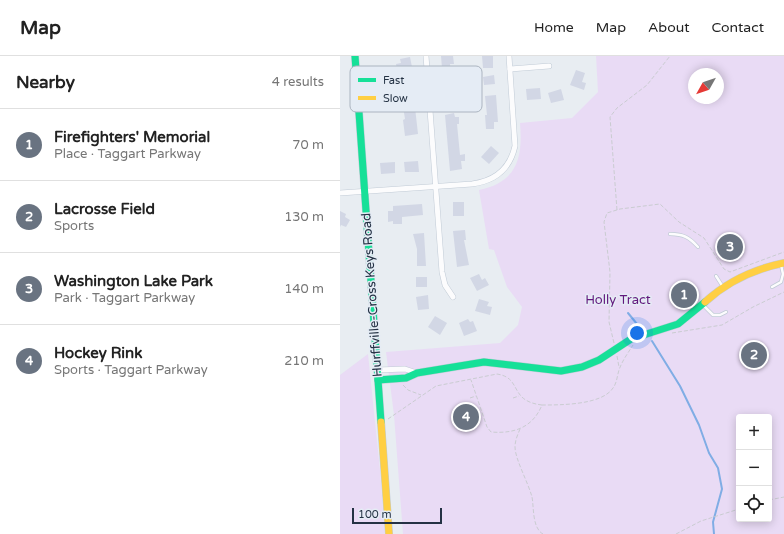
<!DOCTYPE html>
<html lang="en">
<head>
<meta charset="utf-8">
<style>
	body { margin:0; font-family:"Varela Round",sans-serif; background:#f2f2f2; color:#222 }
	.controls { position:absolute; right:12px; bottom:12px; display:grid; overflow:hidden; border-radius:4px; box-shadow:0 2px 10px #0003 }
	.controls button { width:36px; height:36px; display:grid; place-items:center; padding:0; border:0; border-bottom:1px solid #e0e0e0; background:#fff; color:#222; font:20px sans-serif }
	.compass { position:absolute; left:348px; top:12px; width:36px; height:36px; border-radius:50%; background:#fff; box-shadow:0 2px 10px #0003; rotate:230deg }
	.scale { position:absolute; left:12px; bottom:10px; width:90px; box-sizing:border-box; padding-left:4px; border:2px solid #243244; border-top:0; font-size:11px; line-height:14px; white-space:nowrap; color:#243244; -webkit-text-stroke:3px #e5ecf5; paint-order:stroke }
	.you { position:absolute; left:297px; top:277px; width:14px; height:14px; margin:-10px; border:3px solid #fff; border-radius:50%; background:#1a73e8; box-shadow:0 0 0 6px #1a73e833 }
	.badge { display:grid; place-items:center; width:26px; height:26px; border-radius:50%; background:#697381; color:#fff; font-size:13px; font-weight:700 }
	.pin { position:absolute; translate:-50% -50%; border:2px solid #fff; box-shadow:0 1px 4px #0006 }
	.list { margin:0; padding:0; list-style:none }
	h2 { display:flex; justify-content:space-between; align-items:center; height:52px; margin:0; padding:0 16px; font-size:17px }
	h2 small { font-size:13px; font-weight:400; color:#767676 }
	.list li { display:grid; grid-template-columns:26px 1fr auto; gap:12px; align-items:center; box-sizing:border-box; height:72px; padding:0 16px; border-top:1px solid #e0e0e0 }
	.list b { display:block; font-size:15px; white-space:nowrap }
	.list p { margin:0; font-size:13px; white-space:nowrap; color:#767676 }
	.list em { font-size:13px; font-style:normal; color:#767676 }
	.icon { flex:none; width:22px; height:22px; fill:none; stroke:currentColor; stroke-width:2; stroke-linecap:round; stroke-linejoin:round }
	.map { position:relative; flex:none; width:444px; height:478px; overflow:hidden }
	header { display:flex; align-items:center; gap:24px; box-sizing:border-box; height:56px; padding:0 20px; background:#fff; border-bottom:1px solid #e0e0e0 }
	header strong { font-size:19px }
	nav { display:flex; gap:22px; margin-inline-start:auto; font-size:14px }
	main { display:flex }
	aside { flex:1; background:#fff }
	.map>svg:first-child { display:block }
	.green { fill:#e9dbf5; fill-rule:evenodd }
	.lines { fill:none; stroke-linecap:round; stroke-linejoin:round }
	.stream { stroke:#80ade5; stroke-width:2 }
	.building { fill:#d2d7e5 }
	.lane-casing { stroke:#c1cbd6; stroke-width:4 }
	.street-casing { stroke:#c1cbd6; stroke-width:6 }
	.fast-casing { stroke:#c1cbd6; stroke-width:8 }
	.slow-casing { stroke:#c1cbd6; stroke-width:8 }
	.path { stroke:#caccd1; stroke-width:1; stroke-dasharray:4 2; stroke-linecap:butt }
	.lane { stroke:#fcfcfd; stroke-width:2.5 }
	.street { stroke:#fcfcfd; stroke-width:5 }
	.fast { stroke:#16e098; stroke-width:7 }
	.slow { stroke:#ffcf43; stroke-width:7 }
	.labels { text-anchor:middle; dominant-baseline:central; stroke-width:3; stroke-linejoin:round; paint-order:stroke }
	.street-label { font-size:13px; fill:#243244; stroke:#e5ecf5 }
	.park-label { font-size:13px; fill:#62177d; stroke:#e5ecf5 }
	.key { fill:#e5ecf5; stroke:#abb4c0; stroke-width:1 }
	.key-label { font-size:11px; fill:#243244 }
</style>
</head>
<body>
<header>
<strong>Map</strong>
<nav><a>Home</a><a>Map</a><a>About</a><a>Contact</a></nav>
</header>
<main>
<aside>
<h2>Nearby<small>4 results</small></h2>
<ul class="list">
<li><span class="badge">1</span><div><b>Firefighters' Memorial</b><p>Place · Taggart Parkway</p></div><em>70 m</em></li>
<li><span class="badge">2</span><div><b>Lacrosse Field</b><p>Sports</p></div><em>130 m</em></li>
<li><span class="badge">3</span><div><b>Washington Lake Park</b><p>Park · Taggart Parkway</p></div><em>140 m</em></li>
<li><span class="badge">4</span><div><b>Hockey Rink</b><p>Sports · Taggart Parkway</p></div><em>210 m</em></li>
</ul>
</aside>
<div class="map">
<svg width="444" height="478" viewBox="0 0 444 478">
	<rect width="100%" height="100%" fill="#e8edf2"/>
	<g class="green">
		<path d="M256,0H444V478H63L54,359L46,296L160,287L178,269L182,251L167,231L154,194L149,193L139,134C177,126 183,102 180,67L232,62L258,36ZM354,18H378V42H354ZM399,361H429V463H399Z"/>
		<polygon points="28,298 40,414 45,478 0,478 0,319"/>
	</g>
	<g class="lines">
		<g class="stream">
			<polyline points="288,257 297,268"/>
			<polyline points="312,285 340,330 359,369 369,397 378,412 382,433 373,466 374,478"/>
		</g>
	</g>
	<g class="building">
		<polygon points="101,0 113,0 114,8 110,8 111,19 114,19 115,49 105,49"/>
		<polygon points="142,0 153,0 153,12 143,12"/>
		<polygon points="70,1 73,16 71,16 78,78 65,80 63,64 65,63 62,44 66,43 64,32 57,33 56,24 63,22 61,12 57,13 56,8 61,7 60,3"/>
		<polygon points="236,14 245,17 242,26 246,27 244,34 230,29"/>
		<polygon points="154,19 155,28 144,29 143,21"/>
		<polygon points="200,32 201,43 187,44 186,33"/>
		<polygon points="221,33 224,44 211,47 208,37"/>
		<polygon points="156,39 158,66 154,66 154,73 146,73 145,59 147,59 145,40"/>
		<polygon points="114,57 115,61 119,61 119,68 117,68 120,99 125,98 125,105 121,105 122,113 110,115 105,59"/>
		<polygon points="151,90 159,97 149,108 141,101"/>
		<polygon points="78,105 79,116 65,116 64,106"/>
		<polygon points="55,106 55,117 41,118 40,107"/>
		<rect x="113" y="146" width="11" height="14"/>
		<polygon points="82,148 83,159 62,161 62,168 53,168 53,165 48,166 48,155 53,155 53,150"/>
		<polygon points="0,155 6,158 5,161 10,164 6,171 1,169 0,171"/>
		<polygon points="125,174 126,184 124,184 129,209 117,211 113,175"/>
		<polygon points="84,177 86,210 77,210 77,193 73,178"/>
		<polygon points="139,218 142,224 145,222 149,229 137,235 130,222"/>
		<rect x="76" y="221" width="11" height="10"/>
		<polygon points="88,239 89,253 78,254 76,241"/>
		<polygon points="139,243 149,246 147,250 152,251 150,259 135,255"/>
		<polygon points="95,260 107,267 100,279 88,271"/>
		<polygon points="128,263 130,266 133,265 137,275 124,280 119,267"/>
	</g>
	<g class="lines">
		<defs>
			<g id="lane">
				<path d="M330,178C343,178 349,181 358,191"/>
				<polyline points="376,220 383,231"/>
				<polyline points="432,231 441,226 443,218 441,209"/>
				<polyline points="363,249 373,259 380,259 386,256"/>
			</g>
			<g id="street">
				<polyline points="86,0 102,216 105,229 113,241"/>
				<polyline points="170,13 209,10"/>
				<path d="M0,137L132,128C155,125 170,113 175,90L169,0"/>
				<polyline points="38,314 65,313 77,317"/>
			</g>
			<g id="fast">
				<polyline points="15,0 41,366"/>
				<polyline points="38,324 66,322 77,317 144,306 221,315 242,311 259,304 291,283 338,268 365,246"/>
			</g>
			<g id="slow">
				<path d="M365,246C387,226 414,213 444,207"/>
				<polyline points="41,366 49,478"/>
			</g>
		</defs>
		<use href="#lane" class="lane-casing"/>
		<use href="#street" class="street-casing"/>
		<use href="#fast" class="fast-casing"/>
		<use href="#slow" class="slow-casing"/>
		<g class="path">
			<polyline points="277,154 270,61 277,52 307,29 330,0"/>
			<polyline points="332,277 382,269 413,251 444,236"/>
			<polyline points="274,287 269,266 270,216 264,166 267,157 280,153 320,148 339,166 364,182 384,213 390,216 444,196"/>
			<polyline points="277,300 279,311"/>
			<polyline points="63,329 68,334 81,339"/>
			<polyline points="130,342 136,340"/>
			<polyline points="173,342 179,340"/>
			<path d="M202,349C221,349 262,349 273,332C277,327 277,320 279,314C282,305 288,297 293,289"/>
			<path d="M48,363L96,330L157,318C183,322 168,345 202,349C193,371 175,378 151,376L147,371L131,324"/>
			<path d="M180,373C178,378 175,384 175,391C175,403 188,426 192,441C194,451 192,472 203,478"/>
			<polyline points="429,444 444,441"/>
			<polyline points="336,478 361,465 399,453"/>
		</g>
		<use href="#lane" class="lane"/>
		<use href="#street" class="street"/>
		<use href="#fast" class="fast"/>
		<use href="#slow" class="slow"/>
	</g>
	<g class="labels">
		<g class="street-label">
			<text transform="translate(32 239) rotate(-94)">Hurffville-Cross Keys Road</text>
		</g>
		<g class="park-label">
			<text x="278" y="244">Holly Tract</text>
		</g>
	</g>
	<rect x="10" y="10" width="132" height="46" rx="6" class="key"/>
	<rect x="18" y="22" width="18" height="4" fill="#16e098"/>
	<rect x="18" y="40" width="18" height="4" fill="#ffcf43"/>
	<g class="key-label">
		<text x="43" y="28">Fast</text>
		<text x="43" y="46">Slow</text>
	</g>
</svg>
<div class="controls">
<button>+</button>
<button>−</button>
<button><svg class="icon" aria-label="locate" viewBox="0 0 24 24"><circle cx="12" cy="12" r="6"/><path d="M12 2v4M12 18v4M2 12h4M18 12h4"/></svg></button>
</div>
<svg class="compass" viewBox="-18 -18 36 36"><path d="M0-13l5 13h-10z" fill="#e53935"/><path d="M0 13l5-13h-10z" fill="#767676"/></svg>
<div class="scale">100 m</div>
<div class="you"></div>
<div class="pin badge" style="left:344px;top:239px">1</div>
<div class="pin badge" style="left:414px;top:299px">2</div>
<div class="pin badge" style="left:390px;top:191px">3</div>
<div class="pin badge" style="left:126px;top:361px">4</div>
</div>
</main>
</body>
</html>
